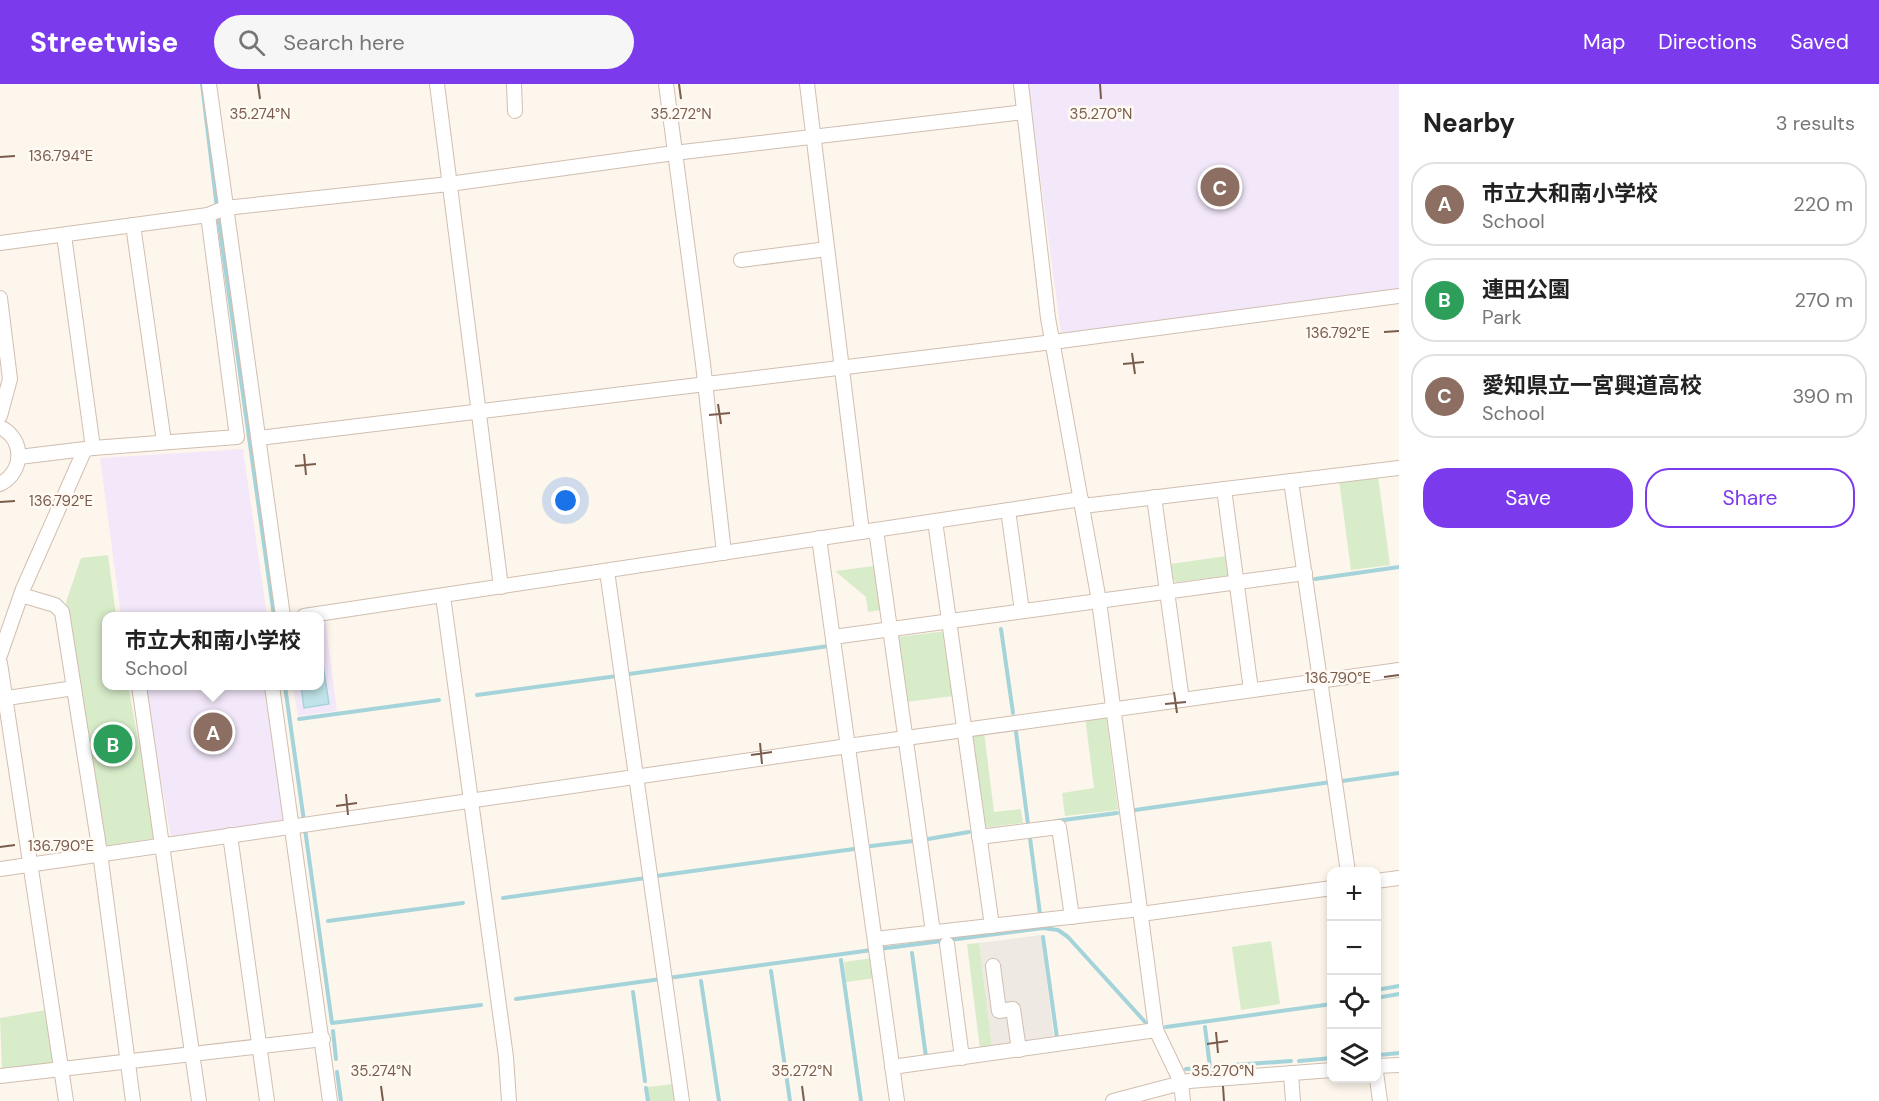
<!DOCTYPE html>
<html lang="en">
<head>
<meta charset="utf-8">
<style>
	body { margin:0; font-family:"DM Sans","Noto Sans JP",sans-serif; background:#f6f6f6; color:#222 }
	.controls { position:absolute; right:18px; bottom:18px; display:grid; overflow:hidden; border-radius:12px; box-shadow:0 3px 9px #0003 }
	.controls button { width:54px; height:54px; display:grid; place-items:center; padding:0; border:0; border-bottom:2px solid #e0e0e0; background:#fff; color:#222; font:30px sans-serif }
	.you { position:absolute; left:566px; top:417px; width:21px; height:21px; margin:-15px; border:4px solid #fff; border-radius:50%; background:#1a73e8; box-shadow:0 0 0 9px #1a73e833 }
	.badge { display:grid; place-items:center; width:39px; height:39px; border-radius:50%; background:#7c3aed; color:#fff; font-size:20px; font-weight:700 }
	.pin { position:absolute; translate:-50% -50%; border:3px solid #fff; box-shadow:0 2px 6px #0006 }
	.popup { position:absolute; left:102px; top:528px; width:222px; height:78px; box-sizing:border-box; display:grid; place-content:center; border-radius:12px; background:#fff; filter:drop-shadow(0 2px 4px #0005); font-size:20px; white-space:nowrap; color:#767676 }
	.popup b { font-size:22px; color:#222 }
	.popup::after { content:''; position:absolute; left:50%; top:100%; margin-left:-12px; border:12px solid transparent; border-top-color:#fff }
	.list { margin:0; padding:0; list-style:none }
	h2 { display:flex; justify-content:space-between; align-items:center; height:78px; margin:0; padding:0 24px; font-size:26px }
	h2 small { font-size:20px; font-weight:400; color:#767676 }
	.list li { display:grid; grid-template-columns:39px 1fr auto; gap:18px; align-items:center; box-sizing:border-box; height:84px; margin:0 12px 12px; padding:0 12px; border:2px solid #e0e0e0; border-radius:24px }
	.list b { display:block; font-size:22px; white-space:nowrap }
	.list p { margin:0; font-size:20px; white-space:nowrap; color:#767676 }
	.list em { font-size:20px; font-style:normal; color:#767676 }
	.actions { display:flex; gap:12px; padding:18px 24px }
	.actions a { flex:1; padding:14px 0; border:2px solid #7c3aed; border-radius:24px; text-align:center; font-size:21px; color:#7c3aed }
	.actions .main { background:#7c3aed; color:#fff }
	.icon { flex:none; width:33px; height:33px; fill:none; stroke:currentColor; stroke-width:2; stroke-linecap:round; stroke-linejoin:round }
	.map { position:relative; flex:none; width:1399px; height:1017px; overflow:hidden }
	header { display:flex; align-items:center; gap:36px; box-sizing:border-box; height:84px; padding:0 30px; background:#7c3aed; color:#fff }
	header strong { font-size:28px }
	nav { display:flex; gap:33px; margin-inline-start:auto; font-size:21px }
	.search { width:420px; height:54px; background:#f6f6f6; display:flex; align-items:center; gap:15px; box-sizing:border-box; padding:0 21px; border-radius:33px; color:#767676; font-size:22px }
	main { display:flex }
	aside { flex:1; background:#fff }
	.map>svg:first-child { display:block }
	.industrial { fill:#efe9e4 }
	.education { fill:#f3e8fa }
	.green { fill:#d8ecc9 }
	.water { fill:#bfe3e8; stroke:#a5d3da; stroke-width:1.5 }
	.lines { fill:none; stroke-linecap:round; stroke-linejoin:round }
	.stream { stroke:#a5d3da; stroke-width:4 }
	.minor-casing { stroke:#d1beb0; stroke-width:16 }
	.minor { stroke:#fff; stroke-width:14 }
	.ticks { fill:none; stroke:#7a5c4d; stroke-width:2 }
	.ticks-label { font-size:15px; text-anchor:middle; fill:#7a5c4d; stroke:#fffaf3; stroke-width:5; stroke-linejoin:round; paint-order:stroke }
</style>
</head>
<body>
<header>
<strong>Streetwise</strong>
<div class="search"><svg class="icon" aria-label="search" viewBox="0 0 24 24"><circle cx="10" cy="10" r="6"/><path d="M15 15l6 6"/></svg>Search here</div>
<nav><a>Map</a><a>Directions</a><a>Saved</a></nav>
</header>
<main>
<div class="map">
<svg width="1399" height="1017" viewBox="0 0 1399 1017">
	<rect width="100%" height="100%" fill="#fdf6ec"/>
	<polygon class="industrial" points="1041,851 1054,955 992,963 979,859"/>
	<g class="education">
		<polygon points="1028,0 1399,0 1399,206 1061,249"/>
		<polygon points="243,365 267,532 121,532 100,374"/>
		<polygon points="325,534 337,627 298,632 293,602 320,602 320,535"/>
		<polygon points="145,602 266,602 285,737 171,754"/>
	</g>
	<g class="green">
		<polygon points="1378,392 1390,481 1351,486 1339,396"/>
		<polygon points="108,471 116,532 106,532 106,602 128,602 157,754 104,762 66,518 81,474"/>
		<polygon points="1227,472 1229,488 1227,492 1176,498 1172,495 1170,480"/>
		<polygon points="874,482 880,526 868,528 866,513 835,487"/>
		<polygon points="946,547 954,612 906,618 898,553"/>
		<polygon points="1106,631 1118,726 1065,732 1062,709 1094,704 1085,633"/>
		<polygon points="984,648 994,728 1021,725 1023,739 982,744 970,650"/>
		<polygon points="1271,857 1280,920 1241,926 1232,863"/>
		<polygon points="979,859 992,963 980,965 967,860"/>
		<polygon points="873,874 876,894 846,898 844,878"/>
		<polygon points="46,926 54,978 2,985 0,934"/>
		<polygon points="674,1000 677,1017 649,1017 647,1003"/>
	</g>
	<polygon class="water" points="320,575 322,575 329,620 304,624 301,602 320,602"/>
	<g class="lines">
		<g class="stream">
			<polyline points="202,0 217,124"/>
			<polyline points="218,132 274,532"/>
			<polyline points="1315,495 1399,483"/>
			<polyline points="1001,545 1013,629"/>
			<polyline points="629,590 829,562"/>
			<polyline points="285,602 304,737"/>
			<polyline points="477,611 617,592"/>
			<polyline points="299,635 439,616"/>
			<polyline points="1016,648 1028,740"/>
			<polyline points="1342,697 1399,689"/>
			<polyline points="1135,726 1331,698"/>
			<polyline points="1056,737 1117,729"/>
			<polyline points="305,745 332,939 481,921"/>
			<polyline points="1030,754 1040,830"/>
			<polyline points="928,755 969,748"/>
			<polyline points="871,762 913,757"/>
			<polyline points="656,792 854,765"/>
			<polyline points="503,814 646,794"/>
			<polyline points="328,837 463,819"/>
			<polyline points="1043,853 1057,954"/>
			<polyline points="879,865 1043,844 1058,846 1068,853 1146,939"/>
			<polyline points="912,869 926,973"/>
			<polyline points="841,876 861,1017"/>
			<polyline points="771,887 790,1017"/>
			<polyline points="668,894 872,866"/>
			<polyline points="701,897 719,1017"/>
			<polyline points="1376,906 1399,902"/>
			<polyline points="633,908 645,997"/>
			<polyline points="1376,914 1399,910"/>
			<polyline points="516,915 661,895"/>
			<polyline points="1166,943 1332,920"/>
			<polyline points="1205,943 1210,983"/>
			<polyline points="333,947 336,975"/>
			<polyline points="1379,971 1399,969"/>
			<polyline points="1299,977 1332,974"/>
			<polyline points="1219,982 1291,977"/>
			<polyline points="1186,985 1211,983"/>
			<polyline points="337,988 341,1017"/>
			<polyline points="646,1004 648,1017"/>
		</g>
		<defs>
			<g id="minor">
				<polyline points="209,0 283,532"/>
				<polyline points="437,0 501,503"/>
				<polyline points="514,0 515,27"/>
				<polyline points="666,0 703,280 724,469"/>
				<polyline points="807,0 862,448"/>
				<polyline points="1021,0 1048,234 1099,517 1156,946 1181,998 1183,1017"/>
				<polyline points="133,141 164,358"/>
				<polyline points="64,151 93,364"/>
				<polyline points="0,159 208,131 225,124 449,100 674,69 1024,28"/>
				<polyline points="741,176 827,165"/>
				<polyline points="0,214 10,295 0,332"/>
				<path d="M0,343C25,355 24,388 0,400"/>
				<polyline points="259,354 1053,258 1399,212"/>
				<polyline points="19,373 93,364 237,353 208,131"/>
				<polyline points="1291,397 1348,788"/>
				<polyline points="1224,405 1251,606"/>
				<polyline points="1154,413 1182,616"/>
				<polyline points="1083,422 1399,384"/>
				<polyline points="1008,426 1022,527"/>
				<polyline points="935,437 992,842"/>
				<polyline points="876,446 933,848"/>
				<polyline points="819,454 897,1017"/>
				<polyline points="607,487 682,1017"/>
				<polyline points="21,511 55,521 62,528 100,769 133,1017"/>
				<polyline points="443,512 506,973 509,1017"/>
				<polyline points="304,532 1081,415"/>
				<polyline points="833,553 1305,489"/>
				<polyline points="0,571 23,505 85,365"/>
				<polyline points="0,579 66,1017"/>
				<polyline points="139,602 199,1017"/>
				<polyline points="272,602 330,1017"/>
				<polyline points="0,615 74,604"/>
				<polyline points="230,751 267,1017"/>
				<polyline points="979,753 1059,743 1072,833"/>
				<polyline points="0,785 848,662 1399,586"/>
				<polyline points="1376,797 1399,794"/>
				<polyline points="1141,830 1332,804"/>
				<polyline points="875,855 1140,825"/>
				<polyline points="947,860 962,974"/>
				<polyline points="993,882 999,927 1013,925 1019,966"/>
				<polyline points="1376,982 1399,981"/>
				<polyline points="892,983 1156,946"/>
				<polyline points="1376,988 1380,1017"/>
				<polyline points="1291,989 1293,1017"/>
				<polyline points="0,992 323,955"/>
				<polyline points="1113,1017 1189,997 1332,986"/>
			</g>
		</defs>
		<use href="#minor" class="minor-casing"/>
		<use href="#minor" class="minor"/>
	</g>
	<path class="ticks" d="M258,0L260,15M679,0L681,15M1100,0L1101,15M0,73L15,72M1384,248L1399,247M1132,269L1135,290M1123,280L1144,278M718,320L721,340M709,331L730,329M304,370L306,391M295,382L316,380M0,418L15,417M1384,593L1399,591M1174,608L1177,629M1165,620L1186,618M760,659L762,680M751,671L772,668M346,710L348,731M336,722L357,719M0,763L15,761M1216,948L1218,969M1207,960L1228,957M381,1002L383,1017M802,1002L804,1017M1223,1002L1224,1017"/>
	<g class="ticks-label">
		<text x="260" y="35">35.274°N</text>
		<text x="681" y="35">35.272°N</text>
		<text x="1101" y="35">35.270°N</text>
		<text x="61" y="77">136.794°E</text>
		<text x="1338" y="254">136.792°E</text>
		<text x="61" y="422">136.792°E</text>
		<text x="1338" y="599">136.790°E</text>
		<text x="61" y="767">136.790°E</text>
		<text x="381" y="992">35.274°N</text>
		<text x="802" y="992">35.272°N</text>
		<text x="1223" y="992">35.270°N</text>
	</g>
</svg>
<div class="controls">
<button>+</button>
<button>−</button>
<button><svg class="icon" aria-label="locate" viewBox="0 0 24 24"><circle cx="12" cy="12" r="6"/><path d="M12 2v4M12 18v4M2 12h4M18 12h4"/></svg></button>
<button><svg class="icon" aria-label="layers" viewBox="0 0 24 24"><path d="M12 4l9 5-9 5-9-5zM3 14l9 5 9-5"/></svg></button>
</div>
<div class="you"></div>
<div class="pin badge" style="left:213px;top:648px;background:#8d6e63">A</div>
<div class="popup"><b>市立大和南小学校</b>School</div>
<div class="pin badge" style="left:113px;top:660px;background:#2e9e5b">B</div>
<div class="pin badge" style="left:1220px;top:103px;background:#8d6e63">C</div>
</div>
<aside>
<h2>Nearby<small>3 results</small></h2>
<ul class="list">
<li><span class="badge" style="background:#8d6e63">A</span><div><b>市立大和南小学校</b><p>School</p></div><em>220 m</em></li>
<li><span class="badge" style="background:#2e9e5b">B</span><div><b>連田公園</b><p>Park</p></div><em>270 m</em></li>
<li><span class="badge" style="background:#8d6e63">C</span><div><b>愛知県立一宮興道高校</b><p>School</p></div><em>390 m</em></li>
</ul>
<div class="actions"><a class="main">Save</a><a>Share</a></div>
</aside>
</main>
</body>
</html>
